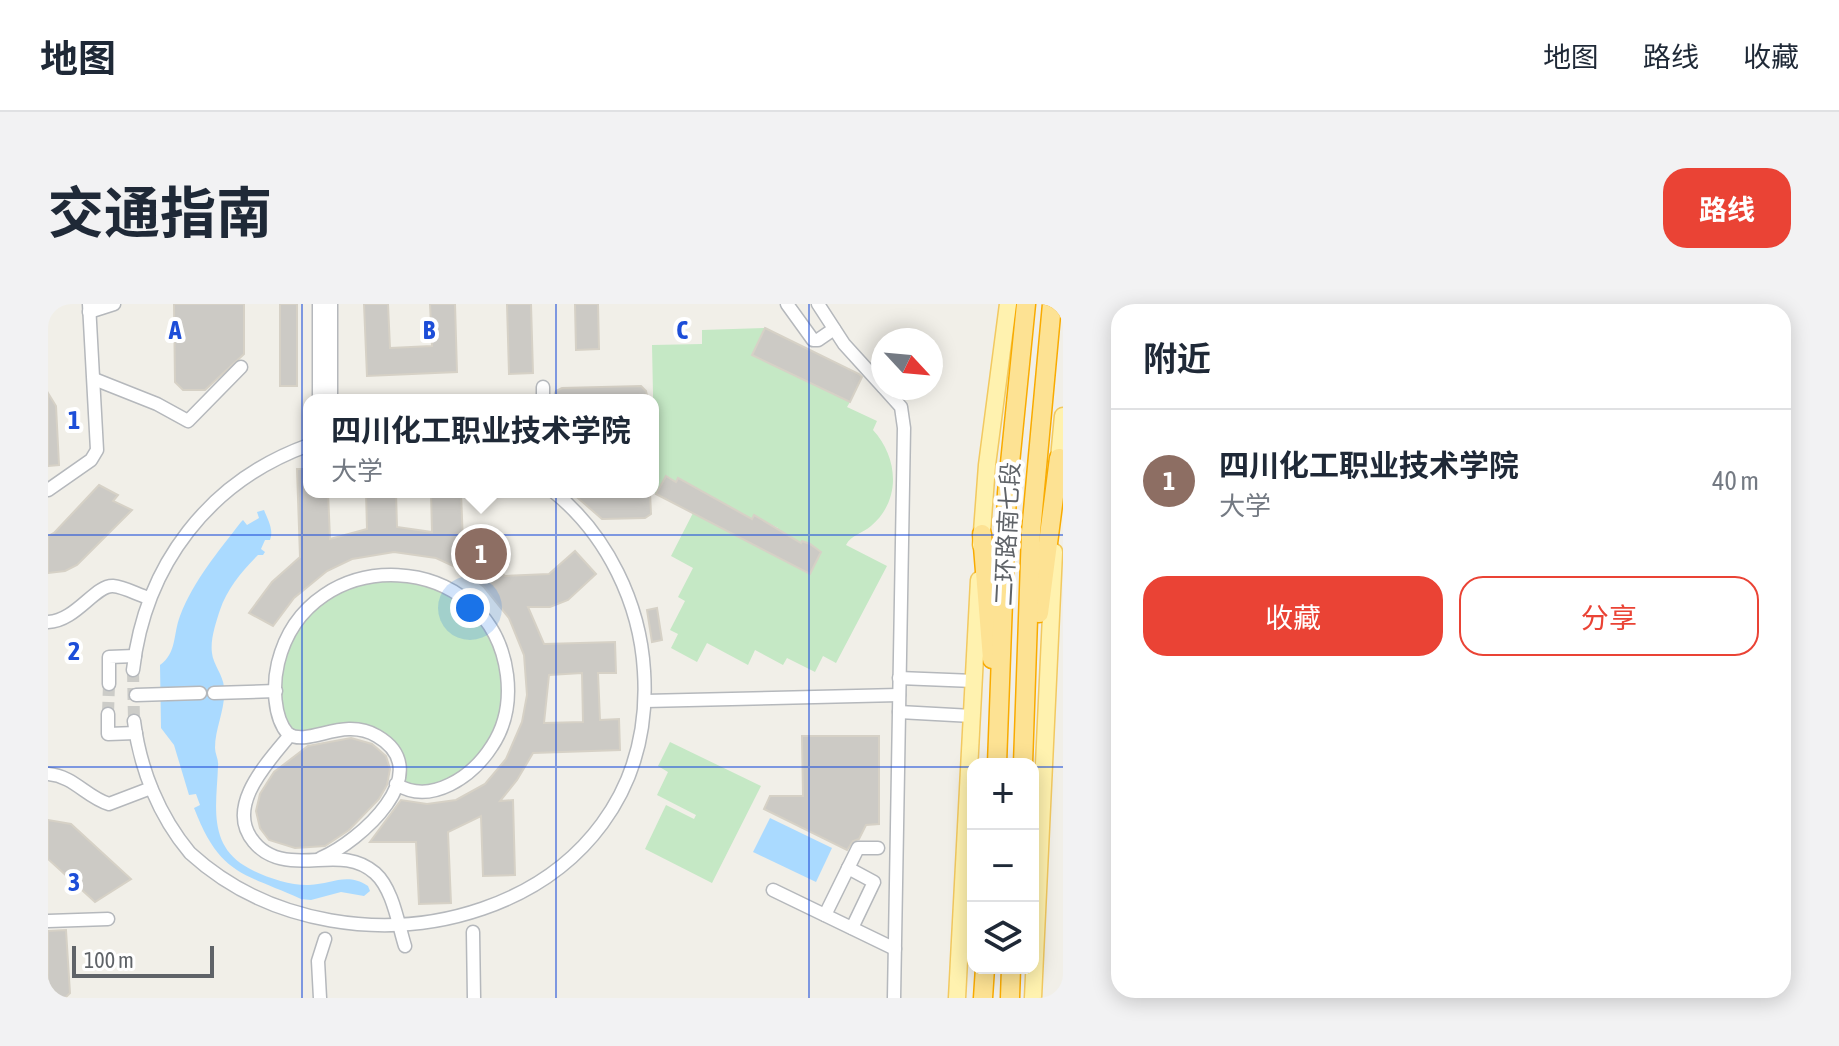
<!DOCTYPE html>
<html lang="zh">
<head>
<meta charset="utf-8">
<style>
	body { margin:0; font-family:"Asap Condensed","Noto Sans SC",sans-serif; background:#f2f2f3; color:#1f2937 }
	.controls { position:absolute; right:24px; bottom:24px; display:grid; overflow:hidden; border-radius:16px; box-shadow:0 4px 20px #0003 }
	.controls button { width:72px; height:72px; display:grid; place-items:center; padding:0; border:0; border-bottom:2px solid #e0e1e3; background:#fff; color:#1f2937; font:40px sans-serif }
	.compass { position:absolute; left:823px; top:24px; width:72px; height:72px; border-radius:50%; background:#fff; box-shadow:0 4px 20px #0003; rotate:116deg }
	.scale { position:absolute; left:24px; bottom:20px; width:142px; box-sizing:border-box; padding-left:8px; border:4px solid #5f6368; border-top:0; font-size:22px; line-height:28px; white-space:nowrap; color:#5f6368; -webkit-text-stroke:6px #fff; paint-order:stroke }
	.you { position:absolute; left:422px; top:304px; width:28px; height:28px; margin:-20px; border:6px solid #fff; border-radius:50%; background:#1a73e8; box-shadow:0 0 0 12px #1a73e833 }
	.badge { display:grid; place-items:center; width:52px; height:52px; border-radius:50%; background:#ea4335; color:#fff; font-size:26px; font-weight:700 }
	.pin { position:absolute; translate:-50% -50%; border:4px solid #fff; box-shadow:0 2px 8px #0006 }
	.popup { position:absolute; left:255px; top:90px; width:356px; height:104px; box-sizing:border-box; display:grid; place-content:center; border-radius:16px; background:#fff; filter:drop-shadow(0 2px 6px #0005); font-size:26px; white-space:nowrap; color:#747a83 }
	.popup b { font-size:30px; color:#1f2937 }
	.popup::after { content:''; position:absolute; left:50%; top:100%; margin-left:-16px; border:16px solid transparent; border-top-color:#fff }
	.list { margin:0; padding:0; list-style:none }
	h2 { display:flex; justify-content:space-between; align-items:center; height:104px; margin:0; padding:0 32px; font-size:34px }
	h2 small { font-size:26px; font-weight:400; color:#747a83 }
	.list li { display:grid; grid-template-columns:52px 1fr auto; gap:24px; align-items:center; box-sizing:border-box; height:144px; padding:0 32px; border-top:2px solid #e0e1e3 }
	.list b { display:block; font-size:30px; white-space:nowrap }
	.list p { margin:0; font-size:26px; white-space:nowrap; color:#747a83 }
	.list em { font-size:26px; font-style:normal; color:#747a83 }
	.actions { display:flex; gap:16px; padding:24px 32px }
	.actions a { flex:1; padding:18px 0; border:2px solid #ea4335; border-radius:24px; text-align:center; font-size:28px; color:#ea4335 }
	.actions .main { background:#ea4335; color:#fff }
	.icon { flex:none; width:44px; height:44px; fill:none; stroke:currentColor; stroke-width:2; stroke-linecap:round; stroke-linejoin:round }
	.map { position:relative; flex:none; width:1015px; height:694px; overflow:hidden; border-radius:24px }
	header { display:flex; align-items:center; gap:48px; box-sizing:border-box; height:112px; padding:0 40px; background:#fff; border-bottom:2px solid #e0e1e3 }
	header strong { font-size:38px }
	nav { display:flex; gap:44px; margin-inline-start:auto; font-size:28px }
	.intro { display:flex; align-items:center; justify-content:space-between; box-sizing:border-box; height:192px; padding:0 48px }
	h1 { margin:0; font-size:56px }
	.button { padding:20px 36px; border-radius:24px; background:#ea4335; color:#fff; font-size:28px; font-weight:700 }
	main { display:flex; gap:48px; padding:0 48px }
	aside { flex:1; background:#fff; border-radius:24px; box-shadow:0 4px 20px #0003 }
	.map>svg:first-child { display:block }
	.green { fill:#c5e8c5 }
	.water { fill:#aadaff }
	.building { fill:#cccac5; stroke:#d6d1c6; stroke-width:2; fill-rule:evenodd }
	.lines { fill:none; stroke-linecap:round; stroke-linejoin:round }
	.minor-tunnel { stroke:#ccccc8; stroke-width:12; stroke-dasharray:12 6; stroke-linecap:butt }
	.minor-casing { stroke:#b5b8bc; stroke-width:15 }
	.major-casing { stroke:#f2c960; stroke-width:19 }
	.highway-casing { stroke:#f9ab00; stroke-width:21 }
	.minor { stroke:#fff; stroke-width:12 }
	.major { stroke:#fff2af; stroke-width:16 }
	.highway { stroke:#fde293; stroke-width:18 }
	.grid { fill:none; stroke:#1d4ed8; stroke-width:2; stroke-opacity:0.55 }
	.labels { text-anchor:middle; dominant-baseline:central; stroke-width:8; stroke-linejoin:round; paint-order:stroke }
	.street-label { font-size:24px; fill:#5f6368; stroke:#fff }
	.grid-label { font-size:26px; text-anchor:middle; font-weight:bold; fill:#1d4ed8; stroke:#fff; stroke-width:8; stroke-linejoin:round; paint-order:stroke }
</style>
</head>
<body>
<header>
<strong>地图</strong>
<nav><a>地图</a><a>路线</a><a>收藏</a></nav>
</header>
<div class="intro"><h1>交通指南</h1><a class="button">路线</a></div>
<main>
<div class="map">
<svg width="1015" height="694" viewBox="0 0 1015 694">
	<rect width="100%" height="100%" fill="#f1efe8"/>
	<g class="green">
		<path d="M717,24L802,98L799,103L829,117L825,126C850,153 854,196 823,222C815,229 803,231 798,241L839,262L788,359L775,352L767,368L739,354L735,361L707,346L700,361L659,339L649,358L623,344L630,330L622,326L637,297L630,293L645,264L623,252L645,209L761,270L773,249L754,237L749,245L730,227V224L706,212L704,215L630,175L628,178L618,172L607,190L604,41L654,40V26Z"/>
		<polygon points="362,274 408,293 441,328 456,374 451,421 427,459 385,484 359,481 332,430 247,430 235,417 231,372 242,335 266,304 298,282"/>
		<polygon points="622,438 713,482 664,579 597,545 618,501 646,515 648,511 609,491 620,468 610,462"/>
	</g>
	<g class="water">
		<path d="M216,206C220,216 226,226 222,236H217L213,245L217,248L215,251H210C194,267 179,285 172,306C168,318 162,336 164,349C165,360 175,371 176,383C178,405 167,423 167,444C167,450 171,456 170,462C169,498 159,539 197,562C213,572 243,582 261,581C284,580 299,568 320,582L322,587L316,592L293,588L263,596L253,595C193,568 172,571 146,504L152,501L148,490L141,491L126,441L113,424L112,361C129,349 125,330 132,312C146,276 170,248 193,218L195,216L199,221L211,214L209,208Z"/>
		<polygon points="722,514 784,544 768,578 705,548"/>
	</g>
	<g class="building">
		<polygon points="126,0 196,0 196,50 157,86 135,86 127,78"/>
		<rect x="232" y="0" width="17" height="82"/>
		<polygon points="316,0 340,0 342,44 384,42 382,0 407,0 409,68 319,72"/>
		<polygon points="459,0 483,0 485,69 461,70"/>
		<polygon points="527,0 550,0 551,45 528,46"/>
		<polygon points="717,24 811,70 814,73 802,98 704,51"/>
		<polygon points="593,82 598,87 600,96 504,96 508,87 514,84"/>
		<polygon points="0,89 8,102 11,161 0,162"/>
		<path d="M249,165H261V188H280L282,235L319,225L318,188H348L349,223L384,228L383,188H413L415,240L437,254L457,272L501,270L527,247L548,270L520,296L502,303H480L496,340L567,338L568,369H550L552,416L571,415L572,446L485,449L469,476L452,497L465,496L467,571L435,572L433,512L400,528L403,599L371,600L368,538H322L353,496L379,500L408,496L437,480L458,455L474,418L479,391L476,351L461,314L436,283L414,266L388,254L346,248L304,255L279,267L246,294L225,322L201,309L224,278L252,253ZM534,369L535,418L496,419L501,371Z"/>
		<polygon points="618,172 628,178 630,174 704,215 706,211 753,239 754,237 762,240 773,248 762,270 608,190"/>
		<polygon points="51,181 70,191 65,197 84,206 29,261 17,267 0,269 0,232 6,229"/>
		<polygon points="523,188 602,188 603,210 597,214 554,215"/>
		<polygon points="609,304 614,336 604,338 599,306"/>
		<polygon points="754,432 831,432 831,520 818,521 811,535 805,537 799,546 716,505 722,492 755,492"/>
		<polygon points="303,434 324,440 338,452 342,465 339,481 331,495 301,526 277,542 247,544 221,536 212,524 208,507 212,490 226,468 260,442"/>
		<polygon points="0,516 23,520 83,575 47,598 0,555"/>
		<polygon points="18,626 22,689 17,694 0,694 0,627"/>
	</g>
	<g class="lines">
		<g class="minor-tunnel">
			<polyline points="85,366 86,417"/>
			<polyline points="60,410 61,380"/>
		</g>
		<defs>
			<g id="minor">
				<polyline points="271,0 271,96"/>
				<polyline points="283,0 283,96"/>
				<polyline points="739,0 765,36 770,36 786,25"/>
				<polyline points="770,0 796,40 835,83"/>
				<polyline points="41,8 66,0"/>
				<polyline points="46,75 109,100 140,117 193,63"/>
				<polyline points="495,83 495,96"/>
				<polyline points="836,84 853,103 856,124 846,694"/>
				<polyline points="0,186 43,156 49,146 41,0"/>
				<path d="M0,318C28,317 47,281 65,282C77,283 90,291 101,294"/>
				<path d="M85,366C97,261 161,177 261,141"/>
				<polyline points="851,374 926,377"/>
				<polyline points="61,380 61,353 87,352"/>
				<polyline points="166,389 228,387"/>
				<polyline points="88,391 152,389"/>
				<polyline points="597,397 851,391"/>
				<polyline points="851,408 924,412"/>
				<polyline points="60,410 60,430 88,429"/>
				<path d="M86,417C92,465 111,512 142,549C301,694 612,613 596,367C592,299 559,231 506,188"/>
				<path d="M242,431C220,458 176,503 206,538C215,549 229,555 243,556C272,559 302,547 327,569C345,585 350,620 357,642"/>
				<path d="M0,470C26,472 38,493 61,500L103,484"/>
				<path d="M273,554C311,538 391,468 329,432C295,412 261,443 240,430C225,413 225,380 230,359C260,236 443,244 459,371C462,396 458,421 444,442C425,472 383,502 348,480"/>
				<polyline points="800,564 826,578 804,624"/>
				<polyline points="725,586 847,645"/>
				<polyline points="777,611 810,544 830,544"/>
				<polyline points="0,617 60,615"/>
				<polyline points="425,628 426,694"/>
				<polyline points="272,694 270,657 277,635"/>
			</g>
			<g id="major">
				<polyline points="1010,165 1015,112"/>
				<polyline points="933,241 939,161 960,0"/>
				<polyline points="909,694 931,276"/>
				<polyline points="985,694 1006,248"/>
			</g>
			<g id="highway">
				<polyline points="934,230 944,355"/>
				<polyline points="991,309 1011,154"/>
				<polyline points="949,460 959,189 978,0"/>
				<polyline points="975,460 983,228 1004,0"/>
				<polyline points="935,694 937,664"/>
				<polyline points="962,694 963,664"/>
			</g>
		</defs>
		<use href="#minor" class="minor-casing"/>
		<use href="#major" class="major-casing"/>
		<use href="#highway" class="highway-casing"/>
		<use href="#minor" class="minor"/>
		<use href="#major" class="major"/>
		<use href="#highway" class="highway"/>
	</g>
	<path class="grid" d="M254,0V694M508,0V694M761,0V694M0,231H1015M0,463H925M985,463H1015"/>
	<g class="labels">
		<g class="street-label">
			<text transform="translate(959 230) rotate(-87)">二环路南七段</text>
		</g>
	</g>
	<g class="grid-label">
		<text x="127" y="35">A</text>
		<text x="381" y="35">B</text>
		<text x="634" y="35">C</text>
		<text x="26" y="125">1</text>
		<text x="26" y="356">2</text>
		<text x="26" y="587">3</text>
	</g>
</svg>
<div class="controls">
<button>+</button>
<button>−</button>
<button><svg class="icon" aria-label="layers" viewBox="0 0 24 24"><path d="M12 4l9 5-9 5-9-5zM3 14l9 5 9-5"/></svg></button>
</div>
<svg class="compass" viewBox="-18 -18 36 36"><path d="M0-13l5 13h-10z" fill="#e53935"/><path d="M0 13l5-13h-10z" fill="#747a83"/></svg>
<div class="scale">100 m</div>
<div class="you"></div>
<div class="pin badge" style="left:433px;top:250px;background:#8d6e63">1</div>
<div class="popup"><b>四川化工职业技术学院</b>大学</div>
</div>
<aside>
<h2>附近<small></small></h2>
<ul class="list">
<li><span class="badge" style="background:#8d6e63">1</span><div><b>四川化工职业技术学院</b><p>大学</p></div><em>40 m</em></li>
</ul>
<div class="actions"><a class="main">收藏</a><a>分享</a></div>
</aside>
</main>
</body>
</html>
